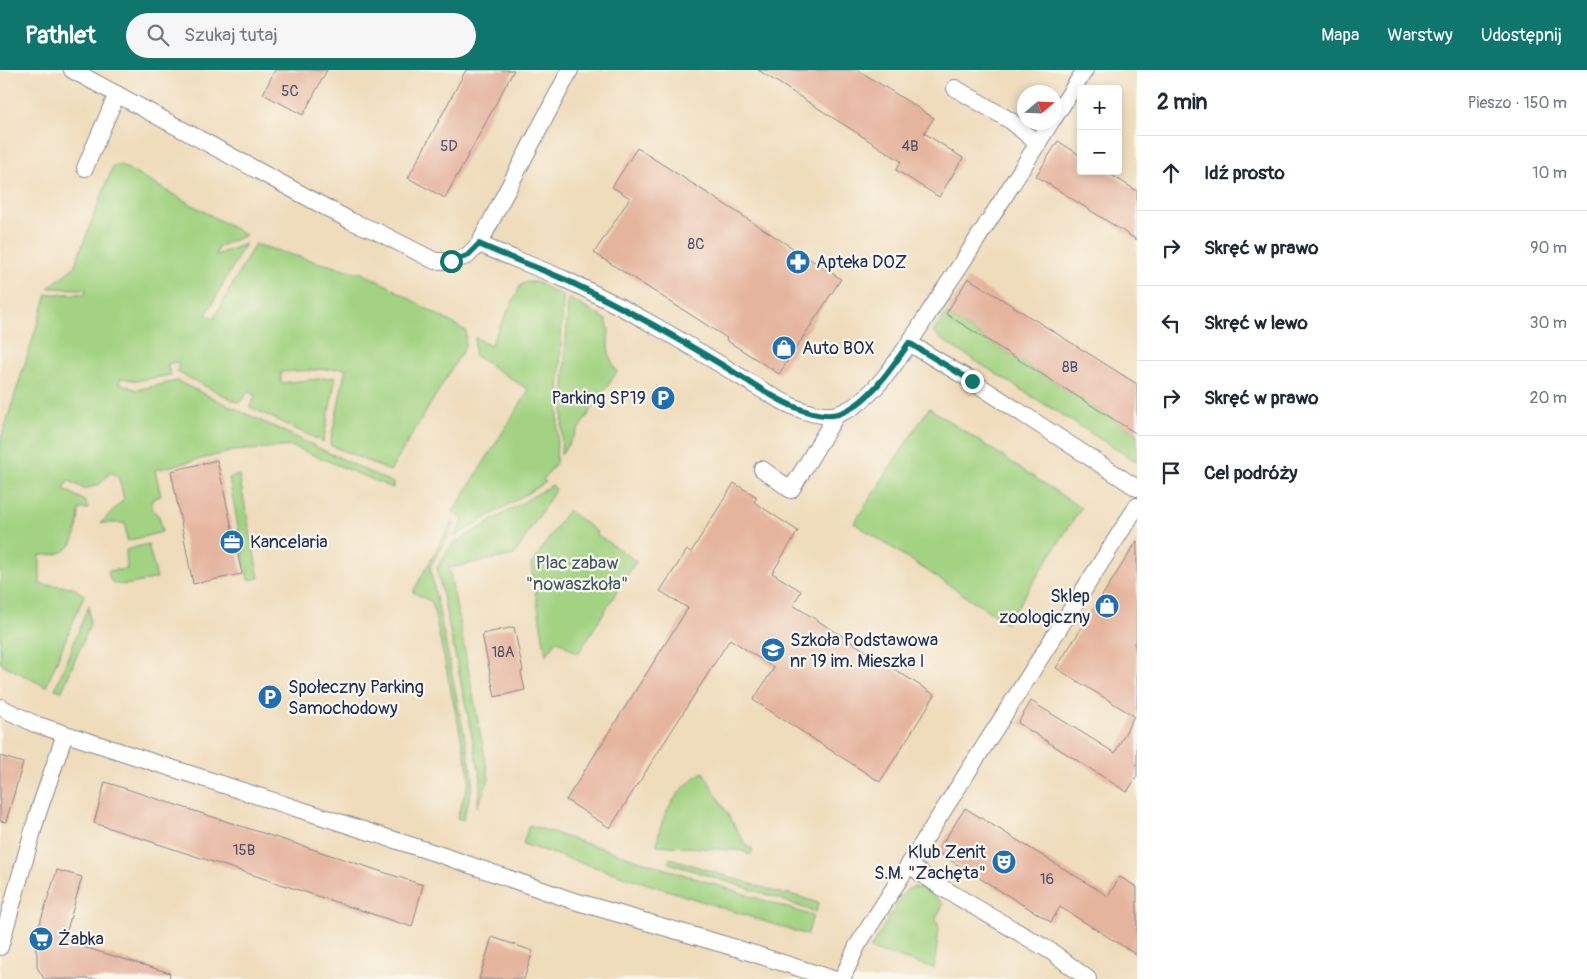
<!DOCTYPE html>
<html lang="pl">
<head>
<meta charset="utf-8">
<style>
	body { margin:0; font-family:Pangolin,sans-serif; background:#f6f6f7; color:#1f2937 }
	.controls { position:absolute; right:15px; top:15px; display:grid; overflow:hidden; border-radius:5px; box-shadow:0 2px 8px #0003 }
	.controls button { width:45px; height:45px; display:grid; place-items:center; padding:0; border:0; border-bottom:1px solid #e0e1e3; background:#fff; color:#1f2937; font:25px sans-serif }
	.compass { position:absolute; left:1017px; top:15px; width:45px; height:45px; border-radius:50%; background:#fff; box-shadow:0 2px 8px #0003; rotate:71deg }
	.stop { position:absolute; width:15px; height:15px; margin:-11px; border:4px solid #0f766e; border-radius:50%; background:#fff }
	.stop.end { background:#0f766e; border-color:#fff; box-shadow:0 1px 5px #0008 }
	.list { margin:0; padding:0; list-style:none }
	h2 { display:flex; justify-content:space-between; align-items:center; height:65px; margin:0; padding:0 20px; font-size:21px }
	h2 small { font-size:16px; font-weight:400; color:#747a83 }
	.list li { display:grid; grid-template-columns:32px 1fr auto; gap:15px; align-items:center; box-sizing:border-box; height:75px; padding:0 20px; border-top:1px solid #e0e1e3 }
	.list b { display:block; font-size:19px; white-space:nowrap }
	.list em { font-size:16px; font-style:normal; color:#747a83 }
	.icon { flex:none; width:28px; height:28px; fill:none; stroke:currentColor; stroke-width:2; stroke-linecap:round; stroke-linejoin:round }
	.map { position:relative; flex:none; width:1137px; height:909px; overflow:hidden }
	header { display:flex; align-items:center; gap:30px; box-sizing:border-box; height:70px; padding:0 25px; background:#0f766e; color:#fff }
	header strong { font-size:24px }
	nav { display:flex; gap:28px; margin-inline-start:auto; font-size:18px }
	.search { width:350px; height:45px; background:#f6f6f7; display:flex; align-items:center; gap:12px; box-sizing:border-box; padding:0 18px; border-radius:28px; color:#747a83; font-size:19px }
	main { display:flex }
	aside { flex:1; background:#fff }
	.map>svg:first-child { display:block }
	.green { fill:#a3d382; stroke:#5f8170 }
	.building { fill:#e5b49d }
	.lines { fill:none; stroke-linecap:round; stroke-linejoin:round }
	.service-casing { stroke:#85868c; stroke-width:18 }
	.service { stroke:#fff; stroke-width:16 }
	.route { stroke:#0f766e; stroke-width:6 }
	.labels { text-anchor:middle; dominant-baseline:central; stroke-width:4.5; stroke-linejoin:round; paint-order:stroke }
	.number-label { font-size:15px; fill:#4e506e }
	.poi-label { font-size:18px; fill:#1b2f5e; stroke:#fbf7ec; text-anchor:start }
	.park-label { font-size:18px; fill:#3d5867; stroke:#fbf7ec }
</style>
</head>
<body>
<header>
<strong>Pathlet</strong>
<div class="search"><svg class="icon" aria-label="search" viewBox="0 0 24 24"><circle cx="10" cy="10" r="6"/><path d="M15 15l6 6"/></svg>Szukaj tutaj</div>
<nav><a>Mapa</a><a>Warstwy</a><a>Udostępnij</a></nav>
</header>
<main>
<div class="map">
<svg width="1137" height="909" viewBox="0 0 1137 909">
	<rect width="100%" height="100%" fill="#fbf7ec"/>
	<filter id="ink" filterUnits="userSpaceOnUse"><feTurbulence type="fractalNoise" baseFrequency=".02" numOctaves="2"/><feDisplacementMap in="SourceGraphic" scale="10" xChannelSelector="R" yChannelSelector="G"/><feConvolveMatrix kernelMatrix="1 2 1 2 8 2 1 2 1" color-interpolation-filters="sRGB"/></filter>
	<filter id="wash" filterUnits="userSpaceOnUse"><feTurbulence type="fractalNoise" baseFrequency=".0096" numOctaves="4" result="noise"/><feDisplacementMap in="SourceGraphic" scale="20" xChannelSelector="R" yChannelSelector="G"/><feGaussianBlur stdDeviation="1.12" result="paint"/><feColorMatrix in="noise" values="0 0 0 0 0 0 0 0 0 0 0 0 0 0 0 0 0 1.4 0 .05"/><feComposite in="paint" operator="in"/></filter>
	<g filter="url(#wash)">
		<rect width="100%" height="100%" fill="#efdcbb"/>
		<g class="green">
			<path d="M119,94L246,165L218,177L216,185L245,174L206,245L214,248L255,174L320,193L362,203L386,215L466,261L465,277L390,401L330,375L346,298L281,302V313L336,307L323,372L250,337L255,326L249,322L239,333L177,302L179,293L174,292L167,295L171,305L136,311L121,308L119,313L137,320L177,311L393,413V418L291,376L234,381L155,400L161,426L154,428L151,433L153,441L159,446L162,462L127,471L125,453H101L124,429L119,409L111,402L100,414L84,419L68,410L64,419L85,431L88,439H79C78,456 77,479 57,484C52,485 45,485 40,485V514L73,517L84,525L46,617L0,593V372L47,224H85L86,219L48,218L74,197L113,96Z"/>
			<polygon points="527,212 536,212 563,226 556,393 543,410 546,412 454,467 463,450 453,442 529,320 474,285 475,267 490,276 521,215"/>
			<path d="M568,228L605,249C611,258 608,264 608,273C608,284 612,293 617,302L561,385Z"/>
			<polygon points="946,244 1137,364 1137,392 942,270 933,262"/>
			<polygon points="929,338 1081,438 1007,553 854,453"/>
			<polygon points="239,405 259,508 248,510 229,408"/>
			<polygon points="552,415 556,419 514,485 449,498 489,709 477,737 481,709 437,498 452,474"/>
			<polygon points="568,440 597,462 596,464 636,491 578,584 557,570 546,586 531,495"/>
			<polygon points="452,452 455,454 430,497 473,708 471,722 463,750 457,748 470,709 432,532 413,522"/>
			<path d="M148,474L157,508C148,510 120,519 112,512C109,509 109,505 108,501L127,499L126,480Z"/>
			<polygon points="89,535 90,554 62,621 55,619"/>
			<path d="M703,702L747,777L752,778V783L750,785L745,783L744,781L657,775C661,743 676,720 703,702Z"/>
			<polygon points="529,755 813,846 807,865 523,774"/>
			<polygon points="670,788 786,825 787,823 818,833 816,842 784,831 784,830 669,793"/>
			<path d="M913,817C925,819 936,825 943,835L936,848L939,859L934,898L870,879L902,826L907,820Z"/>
		</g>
		<g id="blocks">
			<g class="building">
				<polygon points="275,0 327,0 303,45 263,24"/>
				<polygon points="466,0 514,0 445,128 408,108"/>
				<polygon points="758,0 858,0 934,48 924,63 963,88 939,127 896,100 901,91"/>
				<polygon points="1058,71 1081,86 1081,101 1105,101 1137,121 1137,170 1036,106"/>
				<polygon points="637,78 841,209 779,304 726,270 727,268 594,183 630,128 612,117"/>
				<polygon points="968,208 1137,314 1137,364 946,244"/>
				<polygon points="217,390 242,504 193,514 171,401"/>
				<polygon points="734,413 757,427 754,432 798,461 772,503 801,521 793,535 935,625 880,712 753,630 774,598 730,569 610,758 566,730 688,538 660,521 687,480 691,482"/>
				<polygon points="1137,471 1137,568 1134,573 1137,585 1137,706 1127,722 1018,653 1031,631 1115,683 1134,646 1056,598"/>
				<polygon points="514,557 523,601 521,602 525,620 495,627 482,564"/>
				<polygon points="0,686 23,693 6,752 0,751"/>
				<polygon points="105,712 423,815 412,857 94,753"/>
				<polygon points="965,738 1108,826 1120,807 1137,817 1137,885 1060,837 1051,852 937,782"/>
				<polygon points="57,800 82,807 64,871 170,903 169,909 44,909 37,897 37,885 34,871"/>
				<polygon points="492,867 533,881 524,909 479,909"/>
			</g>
		</g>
	</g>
	<g filter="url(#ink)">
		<use href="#blocks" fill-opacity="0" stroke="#85868c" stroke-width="1"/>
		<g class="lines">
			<defs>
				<g id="service">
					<polyline points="72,0 351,151 378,162 435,191 451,191 467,186 479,174 570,0"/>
					<polyline points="955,18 1011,51 1038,74"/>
					<polyline points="1054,48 1085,0"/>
					<polyline points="85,98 117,24"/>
					<path d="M479,174C507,186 536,197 564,209C628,238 689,275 749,312C771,325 809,351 837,344C878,334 918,257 941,224C979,168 1015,110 1051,52"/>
					<polyline points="909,273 972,311 1137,418"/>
					<polyline points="762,399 791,420 837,344"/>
					<polyline points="0,637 35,654 441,785 571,830 736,878 833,909"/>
					<polyline points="909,795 941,817 1052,882 1088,909"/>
					<polyline points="0,877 38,743 65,664"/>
					<polyline points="842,909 857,876 1137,436"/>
				</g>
			</defs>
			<use href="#service" class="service-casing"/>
			<use href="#service" class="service"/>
		</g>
	</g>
	<g class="lines" filter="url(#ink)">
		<path class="route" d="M451,191L467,186L479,174C507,187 537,197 566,210C629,240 689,274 748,311C770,325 810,351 838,344C867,336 892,297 909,273L972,311"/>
	</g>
	<defs>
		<symbol id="pharmacy-disc" viewBox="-11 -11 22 22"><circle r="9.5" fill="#1f6fb2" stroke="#fbf7ec"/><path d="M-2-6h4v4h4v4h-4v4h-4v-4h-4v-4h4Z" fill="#fff"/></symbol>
		<symbol id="shop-disc" viewBox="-11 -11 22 22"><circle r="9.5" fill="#1f6fb2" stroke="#fbf7ec"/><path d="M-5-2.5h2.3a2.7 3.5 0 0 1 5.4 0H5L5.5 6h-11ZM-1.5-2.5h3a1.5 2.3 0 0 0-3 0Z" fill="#fff"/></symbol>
		<symbol id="parking-disc" viewBox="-11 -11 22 22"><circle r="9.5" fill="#1f6fb2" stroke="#fbf7ec"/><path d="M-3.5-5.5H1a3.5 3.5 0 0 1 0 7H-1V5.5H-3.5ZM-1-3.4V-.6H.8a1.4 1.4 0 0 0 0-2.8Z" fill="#fff"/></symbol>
		<symbol id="office-disc" viewBox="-11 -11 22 22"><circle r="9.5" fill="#1f6fb2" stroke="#fbf7ec"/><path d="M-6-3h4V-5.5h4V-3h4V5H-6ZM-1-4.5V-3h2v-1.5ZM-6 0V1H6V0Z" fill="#fff"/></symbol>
		<symbol id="school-disc" viewBox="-11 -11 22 22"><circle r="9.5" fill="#1f6fb2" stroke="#fbf7ec"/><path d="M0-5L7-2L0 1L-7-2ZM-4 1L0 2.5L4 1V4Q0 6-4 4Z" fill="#fff"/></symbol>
		<symbol id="theatre-disc" viewBox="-11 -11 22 22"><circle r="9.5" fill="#1f6fb2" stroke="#fbf7ec"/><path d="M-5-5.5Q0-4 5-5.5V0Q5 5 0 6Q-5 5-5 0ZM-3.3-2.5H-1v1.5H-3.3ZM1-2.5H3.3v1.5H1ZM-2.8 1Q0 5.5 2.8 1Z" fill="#fff"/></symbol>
		<symbol id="supermarket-disc" viewBox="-11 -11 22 22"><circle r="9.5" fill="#1f6fb2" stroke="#fbf7ec"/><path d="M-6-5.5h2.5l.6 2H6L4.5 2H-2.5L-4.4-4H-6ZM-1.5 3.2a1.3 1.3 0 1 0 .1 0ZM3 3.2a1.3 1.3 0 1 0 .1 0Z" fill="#fff"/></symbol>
	</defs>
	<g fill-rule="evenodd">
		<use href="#pharmacy-disc" x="784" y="178" width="28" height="28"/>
		<use href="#shop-disc" x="770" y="264" width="28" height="28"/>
		<use href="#parking-disc" x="649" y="314" width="28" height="28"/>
		<use href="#office-disc" x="218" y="458" width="28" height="28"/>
		<use href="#shop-disc" x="1093" y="522" width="28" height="28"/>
		<use href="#school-disc" x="759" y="566" width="28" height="28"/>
		<use href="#parking-disc" x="256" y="613" width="28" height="28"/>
		<use href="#theatre-disc" x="990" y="778" width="28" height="28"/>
		<use href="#supermarket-disc" x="27" y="855" width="28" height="28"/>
	</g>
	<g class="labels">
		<g class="number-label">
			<text x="290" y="21">5C</text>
			<text x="449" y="76">5D</text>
			<text x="910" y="76">4B</text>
			<text x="696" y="174">8C</text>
			<text x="1070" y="297">8B</text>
			<text x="503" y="582">18A</text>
			<text x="244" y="780">15B</text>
			<text x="1047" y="809">16</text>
		</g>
		<g class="poi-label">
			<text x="816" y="192">Apteka DOZ</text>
			<text x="802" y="278">Auto BOX</text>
			<text x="646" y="328" text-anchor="end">Parking SP19</text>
			<text x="250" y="472">Kancelaria</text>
			<text x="1090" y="526" text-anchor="end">Sklep<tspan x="1090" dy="21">zoologiczny</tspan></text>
			<text x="790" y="570">Szkoła Podstawowa<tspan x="790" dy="21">nr 19 im. Mieszka I</tspan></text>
			<text x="288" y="617">Społeczny Parking<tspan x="288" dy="21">Samochodowy</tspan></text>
			<text x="986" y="782" text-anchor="end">Klub Zenit<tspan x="986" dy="21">S.M. "Zachęta"</tspan></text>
			<text x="58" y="869">Żabka</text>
		</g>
		<g class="park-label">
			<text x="577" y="493">Plac zabaw<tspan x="577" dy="21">"nowaszkoła"</tspan></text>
		</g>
	</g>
</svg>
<div class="controls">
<button>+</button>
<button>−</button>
</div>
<svg class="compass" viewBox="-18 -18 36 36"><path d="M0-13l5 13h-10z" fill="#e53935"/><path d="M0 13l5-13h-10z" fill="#747a83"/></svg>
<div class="stop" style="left:451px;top:191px"></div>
<div class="stop end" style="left:972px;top:311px"></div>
</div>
<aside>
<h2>2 min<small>Pieszo · 150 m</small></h2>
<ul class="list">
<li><svg class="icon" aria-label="ahead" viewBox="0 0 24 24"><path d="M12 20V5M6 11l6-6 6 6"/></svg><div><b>Idź prosto</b></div><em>10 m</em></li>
<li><svg class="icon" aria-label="right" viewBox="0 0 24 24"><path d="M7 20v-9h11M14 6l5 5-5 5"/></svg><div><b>Skręć w prawo</b></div><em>90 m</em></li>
<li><svg class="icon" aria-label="left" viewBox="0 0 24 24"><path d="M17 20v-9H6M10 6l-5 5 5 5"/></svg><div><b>Skręć w lewo</b></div><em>30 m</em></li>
<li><svg class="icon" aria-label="right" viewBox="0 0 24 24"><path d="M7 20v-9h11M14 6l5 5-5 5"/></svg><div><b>Skręć w prawo</b></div><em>20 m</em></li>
<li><svg class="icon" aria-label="arrive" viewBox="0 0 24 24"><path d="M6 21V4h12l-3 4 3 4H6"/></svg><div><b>Cel podróży</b></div></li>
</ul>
</aside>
</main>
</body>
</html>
